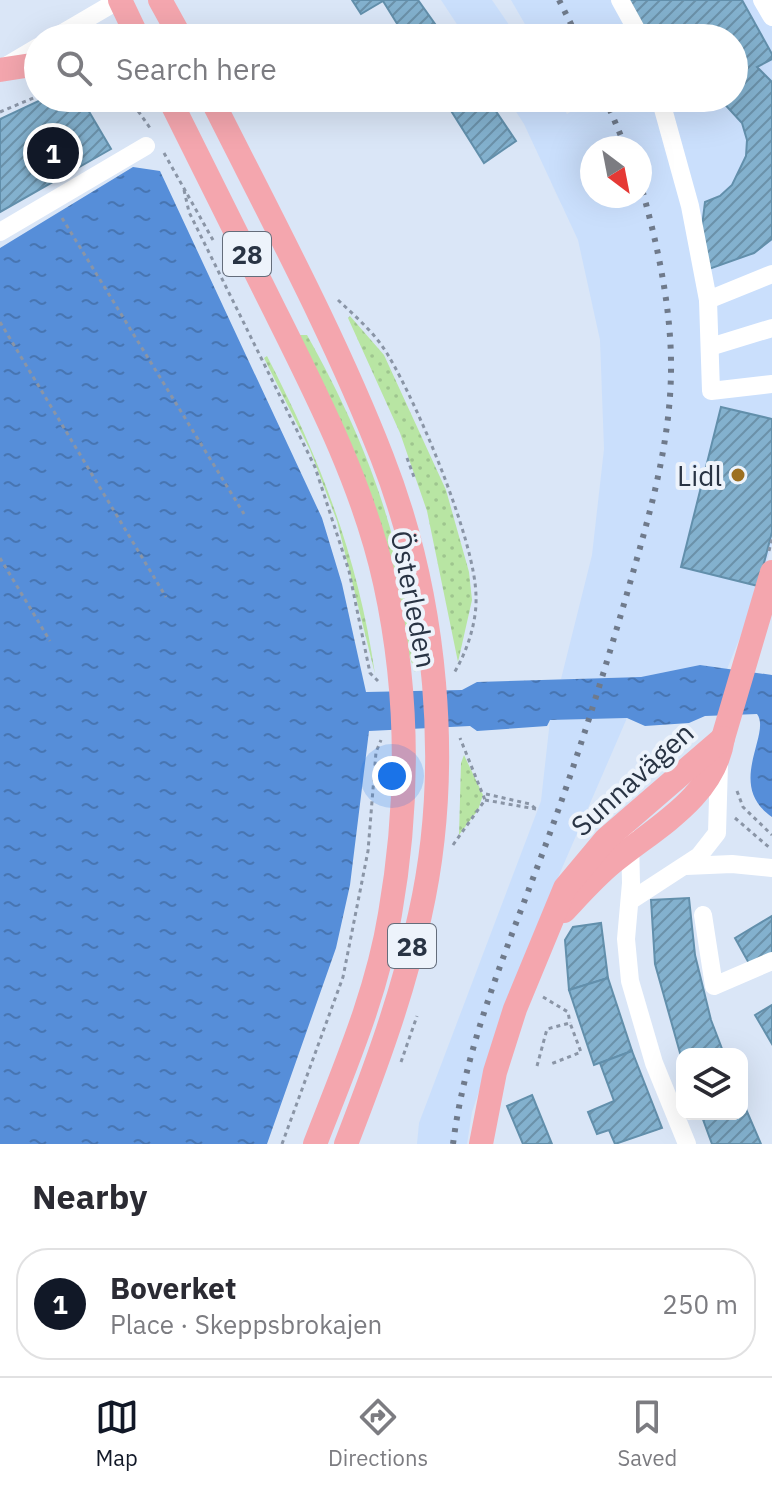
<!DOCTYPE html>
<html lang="en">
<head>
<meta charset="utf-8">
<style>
	body { margin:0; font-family:"IBM Plex Sans",sans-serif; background:#f2f2f3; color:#2b2b33 }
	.controls { position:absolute; right:24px; bottom:24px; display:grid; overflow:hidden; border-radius:16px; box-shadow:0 8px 32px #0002 }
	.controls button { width:72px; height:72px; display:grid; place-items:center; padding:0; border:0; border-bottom:2px solid #e1e1e2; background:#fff; color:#2b2b33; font:40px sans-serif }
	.compass { position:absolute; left:580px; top:136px; width:72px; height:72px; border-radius:50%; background:#fff; box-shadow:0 8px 32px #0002; rotate:148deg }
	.you { position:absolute; left:392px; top:776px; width:28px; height:28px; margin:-20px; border:6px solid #fff; border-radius:50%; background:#1a73e8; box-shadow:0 0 0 12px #1a73e833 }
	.badge { display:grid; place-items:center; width:52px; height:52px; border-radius:50%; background:#111827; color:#fff; font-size:26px; font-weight:700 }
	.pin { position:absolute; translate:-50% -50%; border:4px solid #fff; box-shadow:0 2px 8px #0006 }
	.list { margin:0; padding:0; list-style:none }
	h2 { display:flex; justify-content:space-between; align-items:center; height:104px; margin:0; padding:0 32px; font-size:34px }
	h2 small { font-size:26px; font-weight:400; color:#7c7c81 }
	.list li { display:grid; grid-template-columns:52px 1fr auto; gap:24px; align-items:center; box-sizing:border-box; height:112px; margin:0 16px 16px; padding:0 16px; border:2px solid #e1e1e2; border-radius:32px }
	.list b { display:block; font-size:30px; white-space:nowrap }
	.list p { margin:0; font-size:26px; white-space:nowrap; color:#7c7c81 }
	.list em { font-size:26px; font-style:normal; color:#7c7c81 }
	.icon { flex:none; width:44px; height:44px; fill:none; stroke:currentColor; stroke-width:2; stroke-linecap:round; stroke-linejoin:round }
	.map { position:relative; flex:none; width:772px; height:1144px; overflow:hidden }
	.search { position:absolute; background:#fff; box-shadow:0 8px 32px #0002; left:24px; right:24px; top:24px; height:88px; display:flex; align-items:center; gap:20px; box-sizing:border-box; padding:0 28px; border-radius:44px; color:#7c7c81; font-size:30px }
	.sheet { height:232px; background:#fff }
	nav { display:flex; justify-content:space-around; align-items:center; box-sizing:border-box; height:112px; border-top:2px solid #e1e1e2; background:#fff; font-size:22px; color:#7c7c81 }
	nav a { display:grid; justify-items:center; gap:4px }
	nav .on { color:#111827 }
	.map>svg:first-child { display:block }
	.built { fill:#cadffc; fill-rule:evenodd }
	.green { fill:url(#green-dots) }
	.water { fill:url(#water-ripples) }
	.building { fill:url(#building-hatch); stroke:#628fab; stroke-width:2 }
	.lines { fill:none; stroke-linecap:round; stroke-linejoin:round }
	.path { stroke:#8a95a6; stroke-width:3; stroke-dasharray:4 4; stroke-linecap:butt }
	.minor { stroke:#fff; stroke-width:18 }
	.major { stroke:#f4a6ae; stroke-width:24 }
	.rail { stroke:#6f7a8b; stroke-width:6; stroke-dasharray:4 8; stroke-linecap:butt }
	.poi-dot { fill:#9c6f20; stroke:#edf3fb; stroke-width:3 }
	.labels { text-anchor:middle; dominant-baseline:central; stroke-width:8; stroke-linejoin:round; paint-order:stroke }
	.shield { fill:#edf3fb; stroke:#646d7b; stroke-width:2 }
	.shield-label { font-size:26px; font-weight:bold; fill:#293444 }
	.poi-label { font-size:28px; fill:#293444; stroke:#edf3fb; text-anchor:end }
	.street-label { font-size:28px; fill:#293444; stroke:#edf3fb }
</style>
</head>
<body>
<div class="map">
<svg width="772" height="1144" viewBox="0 0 772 1144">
	<defs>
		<pattern id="green-dots" width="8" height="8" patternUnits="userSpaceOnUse" patternTransform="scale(2)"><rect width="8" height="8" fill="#b8e5a3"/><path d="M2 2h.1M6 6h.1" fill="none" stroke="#9ec58e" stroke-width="1.8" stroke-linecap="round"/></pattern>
		<pattern id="water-ripples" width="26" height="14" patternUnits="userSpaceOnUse" patternTransform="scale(2)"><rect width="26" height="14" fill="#568ed9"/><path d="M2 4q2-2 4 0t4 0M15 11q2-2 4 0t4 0" fill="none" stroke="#4775b2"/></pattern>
		<pattern id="building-hatch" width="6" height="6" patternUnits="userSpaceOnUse" patternTransform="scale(2)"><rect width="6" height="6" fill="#83b1ce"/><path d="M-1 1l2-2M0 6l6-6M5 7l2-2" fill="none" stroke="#6b91a9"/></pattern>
	</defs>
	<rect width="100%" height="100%" fill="#dae6f7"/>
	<g class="built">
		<polygon points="441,0 492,0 518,38 466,38"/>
		<path d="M511,0H772V544L757,596L727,669L700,665L641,677L561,679L592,555L604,449L600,340L578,240L524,124L507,98H558L567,114L575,109L569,98H734V38H533ZM592,148H640V196H592Z"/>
		<polygon points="627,718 527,949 472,1112 467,1144 417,1144 419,1123 541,801 550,720"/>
	</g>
	<g class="green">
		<polygon points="350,316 384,355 446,490 469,572 472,600 458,662 427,511 400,433 348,318"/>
		<path d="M298,335H307C370,448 400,536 418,664L415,672Z"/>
		<path d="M267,356C321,461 358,557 375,674L337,521L310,450L264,358Z"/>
		<polygon points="464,755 483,795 478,810 459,835 461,763"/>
	</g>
	<path class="water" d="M133,167L160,171L322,518L342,584L366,692L462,690L477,682L641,677L700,665L772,675V817C725,785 772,734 757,714L705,716L689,723L645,726L627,718L550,720L547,726L477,731L470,726L369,731L350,885L336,948L267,1144H0V248Z"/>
	<g class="building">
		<polygon points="352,0 418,0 445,38 406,38 383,1 361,14"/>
		<polygon points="629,0 742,0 772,54 772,59 757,67 772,82 772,239 754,253 709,269 701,235 705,202 720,196 732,185 746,156 747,140 742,123 719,98 734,98 734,38 650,38"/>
		<polygon points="45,98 81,98 111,149 0,212 0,119"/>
		<polygon points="443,98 487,98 516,141 484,163"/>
		<polygon points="721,407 772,419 772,532 758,586 681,567"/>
		<polygon points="689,898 695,955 711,1020 724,1054 682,1054 682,1060 655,964 651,900"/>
		<polygon points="772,916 772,955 751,967 735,938"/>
		<polygon points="601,923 608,978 569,990 565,940 573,927"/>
		<polygon points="608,978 632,1051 594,1065 569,990"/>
		<polygon points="772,1005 772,1044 755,1015"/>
		<polygon points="632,1051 662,1128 615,1144 609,1130 597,1134 588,1112 614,1101 600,1063"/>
		<polygon points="532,1095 552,1144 523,1144 507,1106"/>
		<polygon points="742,1100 761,1144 712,1144 701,1114 742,1114"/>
	</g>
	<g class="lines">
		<g class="path">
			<polyline points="129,98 150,128"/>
			<polyline points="0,112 38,96"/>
			<polyline points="164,153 213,240"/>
			<polyline points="184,190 189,212 315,467 349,571 370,673 378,681"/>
			<polyline points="62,218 244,514"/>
			<path d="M338,300C356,317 375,333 388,355C417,403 476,542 476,597C477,621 467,652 454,673"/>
			<polyline points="0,322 166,597"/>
			<polyline points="407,458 414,477"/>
			<polyline points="769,551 772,539"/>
			<polyline points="0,558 50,641"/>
			<polyline points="737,791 743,807 772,835"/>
			<polyline points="486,794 530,804 536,809"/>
			<polyline points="485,800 536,809"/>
			<polyline points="735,818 771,849"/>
			<polyline points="586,820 621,786 641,780"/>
			<polyline points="453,845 485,800 460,738"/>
			<polyline points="543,997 568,1012 570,1023"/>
			<polyline points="401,1062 417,1016"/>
			<polyline points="537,1066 547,1029 570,1023 581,1052 551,1064"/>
			<polyline points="282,1144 343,977 368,851 376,752 381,740"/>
		</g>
		<g class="minor">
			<polyline points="620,0 641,38"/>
			<polyline points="762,0 772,17"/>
			<polyline points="54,38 119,0"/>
			<polyline points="6,66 38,47"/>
			<polyline points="660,98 690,206 708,300 772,274"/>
			<polyline points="0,232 146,146"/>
			<polyline points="708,300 711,391 772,384"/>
			<polyline points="710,347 772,328"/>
			<polyline points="630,839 631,883 626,939 630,981 654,1063 687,1144"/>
			<polyline points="686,866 732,864 772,868"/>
			<polyline points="630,901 699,856 717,833 719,764"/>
			<polyline points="703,915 714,986 772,961"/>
		</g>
		<g class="major">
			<polyline points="120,0 138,38"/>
			<polyline points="160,0 181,38"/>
			<polyline points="0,70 38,64"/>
			<path d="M169,98C204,168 239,239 274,309C318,397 364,487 385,583C409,692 409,805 390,914C377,994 344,1069 315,1144"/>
			<path d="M211,98C270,216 334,334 382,457C437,597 453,768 420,915C403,994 375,1069 346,1144"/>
			<path d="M564,911C580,894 595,877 612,863C656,827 714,798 723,738L772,572"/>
			<polyline points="481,1144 495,1072 515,1009 565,888 606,839 723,738"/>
		</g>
		<g class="rail">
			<polyline points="559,0 578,38"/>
			<polyline points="605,98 626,148"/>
			<path d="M453,1144C465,1050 502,961 535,873C570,782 599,690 626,597C647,523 670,449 671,372C672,309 657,242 640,182"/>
		</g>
	</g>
	<circle class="poi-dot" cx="738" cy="475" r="8"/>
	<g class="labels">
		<g class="shield">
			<rect x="223" y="232" width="48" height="44" rx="6"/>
			<rect x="388" y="924" width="48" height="44" rx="6"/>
		</g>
		<g class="shield-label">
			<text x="247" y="254">28</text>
			<text x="412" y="946">28</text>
		</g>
		<g class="poi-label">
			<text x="722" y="475">Lidl</text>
		</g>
		<g class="street-label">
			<text transform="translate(414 599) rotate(79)">Österleden</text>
			<text transform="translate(632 779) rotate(-42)">Sunnavägen</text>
		</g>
	</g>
</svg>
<div class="controls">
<button><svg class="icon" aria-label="layers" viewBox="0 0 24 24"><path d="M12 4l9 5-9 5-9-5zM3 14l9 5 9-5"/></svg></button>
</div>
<svg class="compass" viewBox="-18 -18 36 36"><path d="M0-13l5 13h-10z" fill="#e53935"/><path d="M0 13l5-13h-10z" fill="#7c7c81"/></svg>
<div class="you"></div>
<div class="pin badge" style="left:53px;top:153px">1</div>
<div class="search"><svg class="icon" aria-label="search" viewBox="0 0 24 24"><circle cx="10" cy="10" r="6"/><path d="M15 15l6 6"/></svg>Search here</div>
</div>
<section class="sheet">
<h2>Nearby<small></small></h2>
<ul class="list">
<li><span class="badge">1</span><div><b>Boverket</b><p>Place · Skeppsbrokajen</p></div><em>250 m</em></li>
</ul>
</section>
<nav>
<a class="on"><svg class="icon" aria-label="map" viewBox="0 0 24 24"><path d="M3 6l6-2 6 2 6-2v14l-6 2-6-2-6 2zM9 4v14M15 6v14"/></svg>Map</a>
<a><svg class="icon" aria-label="directions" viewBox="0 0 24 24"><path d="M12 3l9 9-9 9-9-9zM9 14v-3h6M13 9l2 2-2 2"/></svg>Directions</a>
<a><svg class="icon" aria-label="saved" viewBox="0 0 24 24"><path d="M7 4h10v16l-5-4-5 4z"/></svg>Saved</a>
</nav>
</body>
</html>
